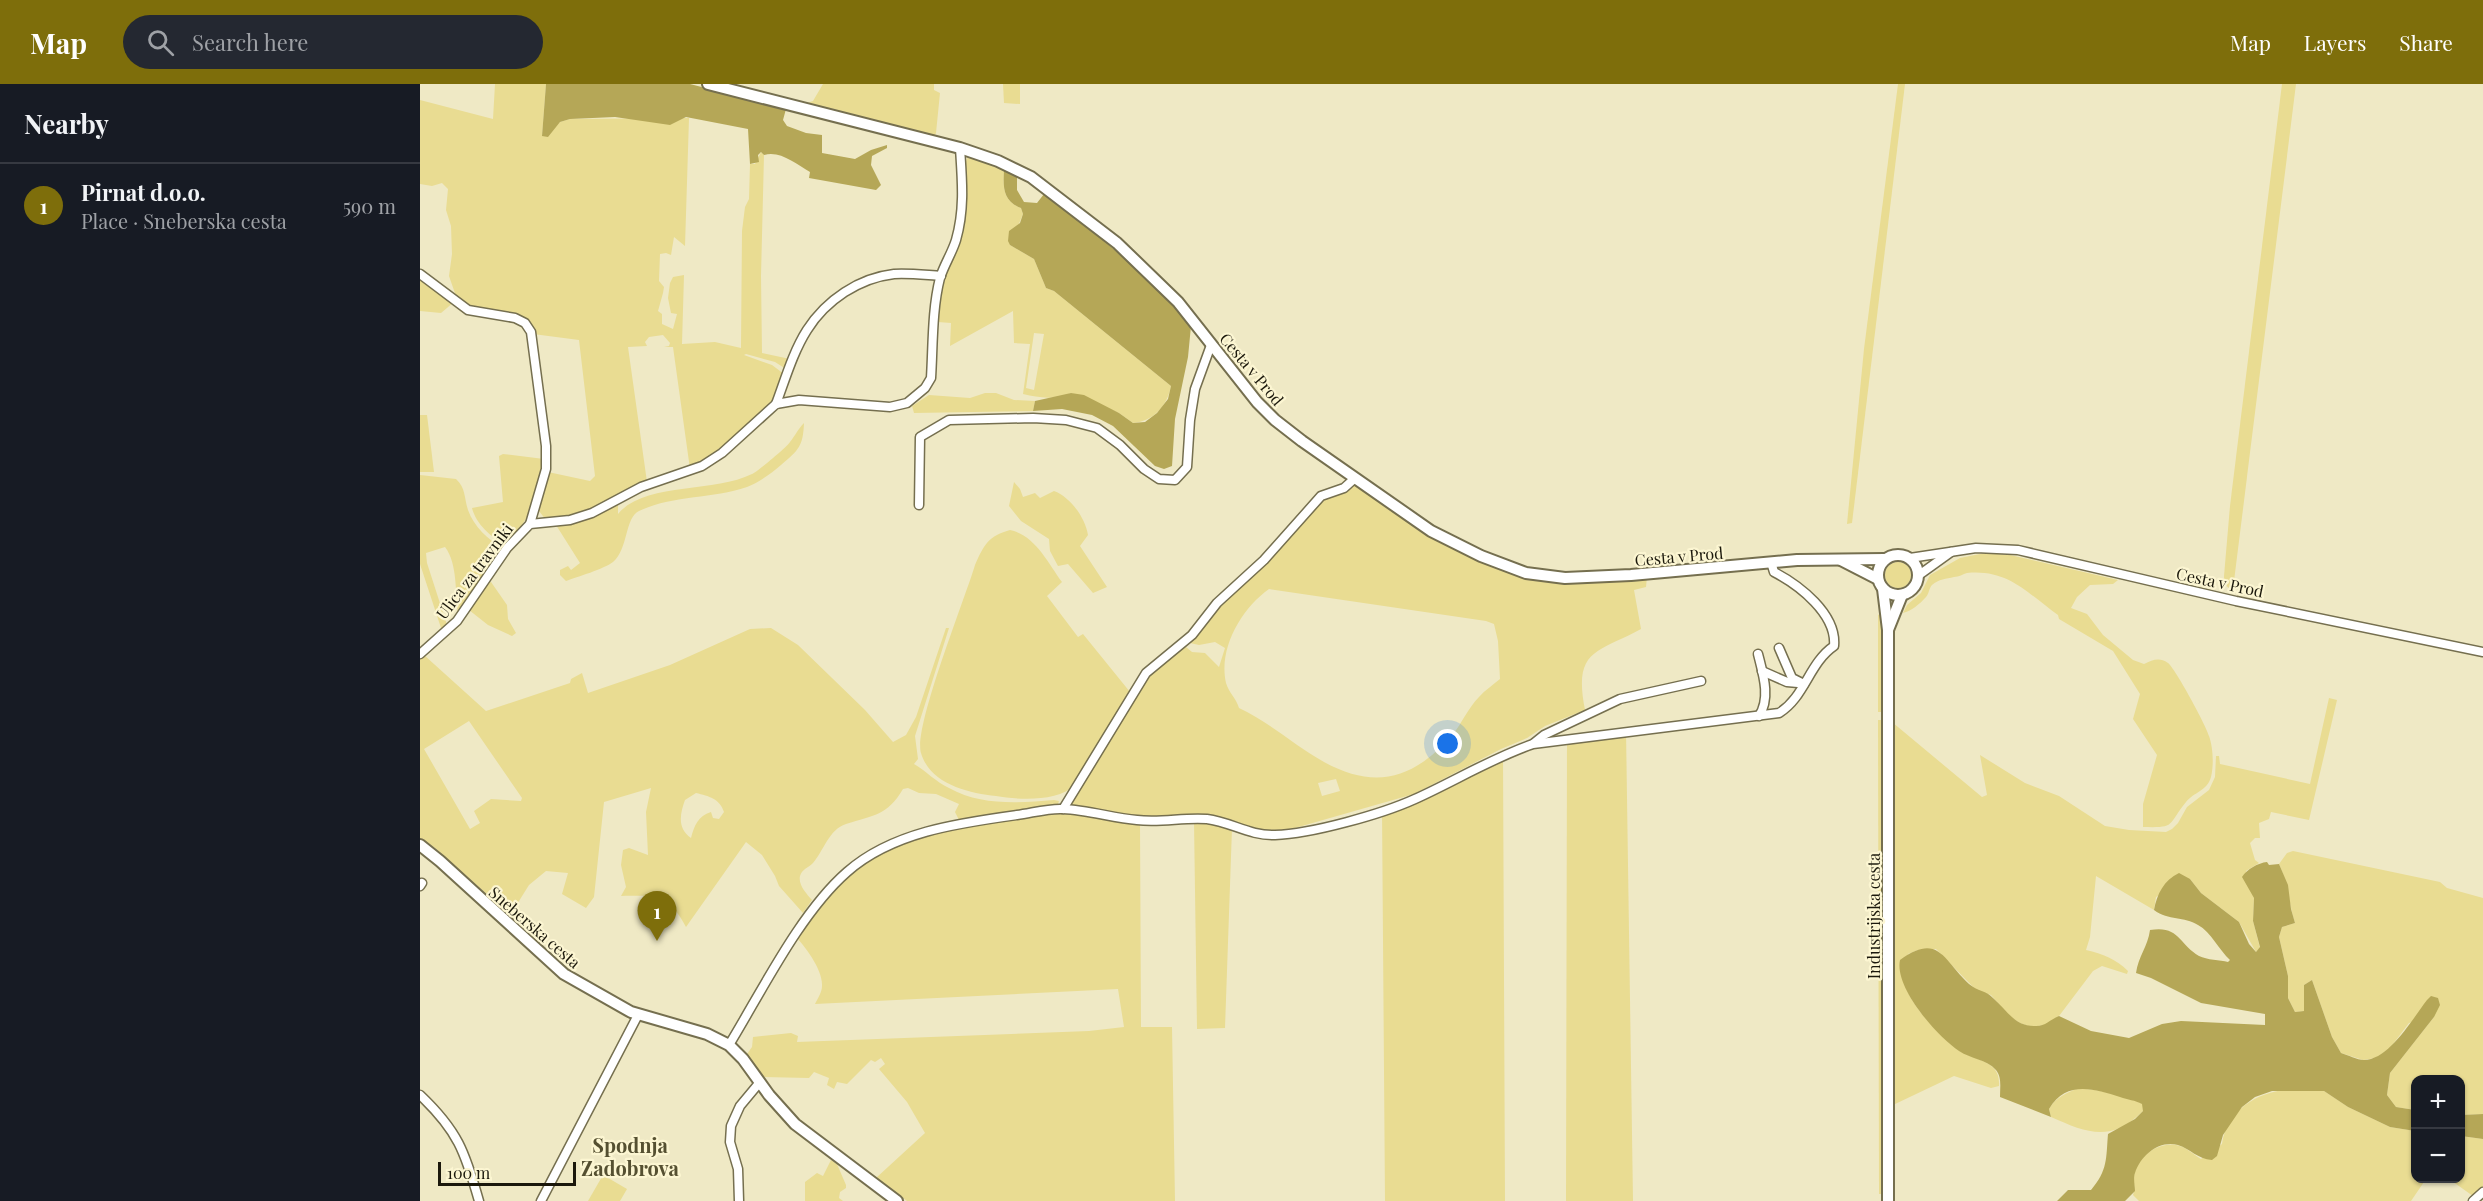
<!DOCTYPE html>
<html lang="en">
<head>
<meta charset="utf-8">
<style>
	body { margin:0; font-family:"Playfair Display",serif; background:#242831; color:#f1f3f6 }
	.controls { position:absolute; right:18px; bottom:18px; display:grid; overflow:hidden; border-radius:12px; box-shadow:0 2px 4px #0004 }
	.controls button { width:54px; height:54px; display:grid; place-items:center; padding:0; border:0; border-bottom:2px solid #363941; background:#171b24; color:#f1f3f6; font:30px sans-serif }
	.scale { position:absolute; left:18px; bottom:15px; width:138px; box-sizing:border-box; padding-left:6px; border:3px solid #1b180c; border-top:0; font-size:16px; line-height:21px; white-space:nowrap; color:#1b180c; -webkit-text-stroke:4px #fcf6d2; paint-order:stroke }
	.you { position:absolute; left:1028px; top:660px; width:21px; height:21px; margin:-15px; border:4px solid #fff; border-radius:50%; background:#1a73e8; box-shadow:0 0 0 9px #1a73e833 }
	.badge { display:grid; place-items:center; width:39px; height:39px; border-radius:50%; background:#7e6e0b; color:#fff; font-size:20px; font-weight:700 }
	.pin { position:absolute; translate:-50% -50px; filter:drop-shadow(0 2px 3px #0008) }
	.pin::after { content:''; position:absolute; top:32px; width:21px; height:18px; background:inherit; clip-path:polygon(0 0,100% 0,50% 100%) }
	.list { margin:0; padding:0; list-style:none }
	h2 { display:flex; justify-content:space-between; align-items:center; height:78px; margin:0; padding:0 24px; font-size:26px }
	h2 small { font-size:20px; font-weight:400; color:#9ea1a6 }
	.list li { display:grid; grid-template-columns:39px 1fr auto; gap:18px; align-items:center; box-sizing:border-box; height:84px; padding:0 24px; border-top:2px solid #363941 }
	.list b { display:block; font-size:22px; white-space:nowrap }
	.list p { margin:0; font-size:20px; white-space:nowrap; color:#9ea1a6 }
	.list em { font-size:20px; font-style:normal; color:#9ea1a6 }
	.icon { flex:none; width:33px; height:33px; fill:none; stroke:currentColor; stroke-width:2; stroke-linecap:round; stroke-linejoin:round }
	.map { position:relative; flex:none; width:2063px; height:1117px; overflow:hidden }
	header { display:flex; align-items:center; gap:36px; box-sizing:border-box; height:84px; padding:0 30px; background:#7e6e0b; color:#fff }
	header strong { font-size:28px }
	nav { display:flex; gap:33px; margin-inline-start:auto; font-size:21px }
	.search { width:420px; height:54px; background:#242831; display:flex; align-items:center; gap:15px; box-sizing:border-box; padding:0 21px; border-radius:33px; color:#9ea1a6; font-size:22px }
	main { display:flex }
	aside { flex:1; background:#171b24 }
	.map>svg:first-child { display:block }
	.green { fill:#e9dc92; fill-rule:evenodd }
	.forest { fill:#b5a757 }
	.lines { fill:none; stroke-linecap:round; stroke-linejoin:round }
	.minor-casing { stroke:#756f4f; stroke-width:11 }
	.tertiary-casing { stroke:#756f4f; stroke-width:14 }
	.minor { stroke:#fff; stroke-width:8 }
	.tertiary { stroke:#fff; stroke-width:10 }
	.labels { text-anchor:middle; dominant-baseline:central; stroke-width:4.5; stroke-linejoin:round; paint-order:stroke }
	.street-label { font-size:16px; fill:#1b180c; stroke:#fcf6d2 }
	.quarter-label { font-size:20px; font-weight:bold; fill:#555031; stroke:#fcf6d2 }
</style>
</head>
<body>
<header>
<strong>Map</strong>
<div class="search"><svg class="icon" aria-label="search" viewBox="0 0 24 24"><circle cx="10" cy="10" r="6"/><path d="M15 15l6 6"/></svg>Search here</div>
<nav><a>Map</a><a>Layers</a><a>Share</a></nav>
</header>
<main>
<aside>
<h2>Nearby<small></small></h2>
<ul class="list">
<li><span class="badge">1</span><div><b>Pirnat d.o.o.</b><p>Place · Sneberska cesta</p></div><em>590 m</em></li>
</ul>
</aside>
<div class="map">
<svg width="2063" height="1117" viewBox="0 0 2063 1117">
	<rect width="100%" height="100%" fill="#efe9c5"/>
	<g class="green">
		<path d="M75,0H126L122,52L140,38L150,35L269,34L265,162L254,153L251,171L246,169L240,170L239,197L244,203L243,209L238,227L242,230V240L253,245L257,230L251,229L248,214L250,199L253,193L264,191L262,260L295,258L321,264L322,147L325,123L329,115L330,80H335L341,68L344,71L341,192L342,269L370,275L366,285L355,278L326,270L324,271L352,281L364,290C360,301 356,314 347,323C326,348 297,369 270,385L253,263H244L249,262L250,259L243,251L229,253L225,258L227,262L208,263L227,398C194,415 163,432 126,436L119,427V420L128,388L170,397L175,392L159,256L113,250L100,233L92,229L48,223L37,215L29,192L32,170L31,142L26,126L28,105L22,99L12,102L0,100V16L73,35Z"/>
		<polygon points="403,0 514,0 514,6 520,9 516,49 514,53 384,20 393,17"/>
		<polygon points="583,0 600,0 600,20 584,19"/>
		<polygon points="1478,0 1485,0 1432,439 1427,440 1444,265"/>
		<polygon points="1862,0 1876,0 1814,497 1809,504 1804,500 1804,492 1810,422"/>
		<path d="M548,73L584,86C583,104 583,117 601,124L603,130L590,161L614,175L626,204L634,207L751,302C747,322 734,337 713,339L699,329L651,309C634,316 620,314 603,310L610,260L594,259L593,227L530,262L531,239L518,238C520,197 538,159 545,119C547,107 542,80 548,73ZM614,249L624,250L614,306L606,304Z"/>
		<polygon points="0,192 34,218 21,229 0,227"/>
		<polygon points="565,309 576,309 594,316 615,317 613,327 494,329 492,322 509,311 550,314"/>
		<polygon points="0,331 7,331 14,388 0,388"/>
		<path d="M384,339C383,362 379,366 361,381C352,389 338,399 327,403C292,415 253,411 219,427C205,433 208,466 193,478C184,485 157,493 146,497L140,491V486L148,482L151,486L160,479L136,441L170,434L198,420V430C224,398 294,409 332,390C337,388 367,363 370,358C375,352 378,345 384,339Z"/>
		<path d="M83,370L124,375C123,407 108,439 85,461C71,453 56,440 52,424L83,418L79,372Z"/>
		<path d="M0,391L36,395C46,404 44,414 48,426C54,443 68,455 83,465L38,530C35,510 38,480 25,463L6,469L7,479L27,541L22,547L0,480Z"/>
		<path d="M594,398L600,405L603,413L615,409L620,414L634,407C650,413 665,433 668,451L660,462L687,503L673,509L648,480L638,482L630,467L629,455L601,437L589,422Z"/>
		<path d="M935,401L973,428L1017,454L1100,491L1227,493L1226,503L1214,506L1221,545C1177,569 1153,565 1165,626L1125,642L1107,654L1081,665L994,710L875,744L852,748L797,735H733L652,723L651,716L728,591L761,565L766,563L772,568L785,569L799,583L805,564L795,558L779,561L770,559L784,538L894,417ZM849,505L1066,537L1074,540L1078,557L1080,595C1073,601 1065,606 1059,613C1048,624 1042,639 1033,650C995,694 957,707 904,678C874,661 849,638 819,624C816,614 809,609 806,599C798,564 822,524 849,505ZM916,695L920,707L902,712L898,699Z"/>
		<path d="M590,446C615,451 628,479 642,498L627,512L658,553L663,550L710,608L655,701C638,718 599,716 576,712C548,709 510,700 501,669C493,644 545,515 555,481C564,461 568,452 590,446Z"/>
		<path d="M1565,469L1590,471L1698,496L1693,500L1670,501L1657,513L1651,524L1667,530L1683,551L1713,576L1724,580C1733,576 1739,573 1748,579C1755,584 1787,643 1789,652C1793,663 1794,681 1791,693C1787,707 1774,708 1766,718C1747,741 1757,744 1723,743V720L1737,671L1713,635L1720,610L1693,567L1639,535L1638,531C1608,510 1589,485 1547,489C1543,490 1539,493 1534,493C1526,495 1519,495 1512,501C1509,504 1509,510 1506,513C1500,520 1491,527 1483,529L1487,521L1501,509L1510,491L1540,474Z"/>
		<circle cx="1478" cy="491" r="13"/>
		<polygon points="71,498 87,521 88,535 96,549 92,552 68,541 49,526 67,499"/>
		<polygon points="1462,529 1462,628 1458,628 1458,531"/>
		<path d="M351,544L378,561L445,626L473,658L486,651L496,633L526,544H529L495,652L498,675L494,680C506,687 516,698 529,704C561,722 599,719 634,716L639,717L638,720L627,724L539,736L535,728L539,720L516,710L499,709L488,704L483,705C467,732 454,731 426,740C409,745 403,768 393,779C388,784 382,785 380,792C378,801 387,810 392,816L383,829L359,802L355,792L342,771L326,758L266,843C247,808 236,812 201,812L206,803L201,781L203,766L209,764L228,771L226,728L231,704L184,718L174,813L166,824L142,810L148,789L126,787L109,801L94,825L88,829L15,764L0,754V574L4,571L66,627L150,599L151,595L162,589L168,609L250,581L330,545ZM49,637L102,714L101,717L71,715L54,727L60,739L50,745L4,665ZM276,709C289,712 300,715 304,728L299,735L293,734L291,728C278,732 274,742 271,754C257,744 260,730 265,716Z"/>
		<path d="M1909,614L1917,616L1889,736L1851,728L1849,735L1839,739L1840,754H1835L1830,759L1835,776L1839,779L1826,787L1834,814L1833,837L1840,864L1836,868L1819,838L1781,809L1770,795L1736,813L1734,826L1676,792L1670,853L1666,866C1683,870 1696,875 1708,887L1707,890L1682,882L1673,887L1639,932L1625,941L1611,943L1600,939L1589,932L1571,911L1556,906L1516,865L1498,866L1488,870C1487,880 1484,892 1486,902C1489,920 1524,956 1538,966C1554,977 1581,975 1579,1002L1571,1004L1534,992L1473,1021L1472,638L1562,713L1567,711L1560,671L1605,699L1639,712L1685,742L1709,746L1746,748L1752,745L1758,739L1767,723L1789,706L1795,693L1796,672H1799L1800,680L1890,700Z"/>
		<polygon points="1458,636 1462,636 1463,1110 1459,1110"/>
		<polygon points="1206,646 1213,1117 1146,1117 1147,653"/>
		<polygon points="1083,671 1085,1117 965,1117 962,725 988,717"/>
		<path d="M649,729L720,740L721,943H752L755,1117H487L456,1094L505,1049L487,1018L459,985L465,980L461,974L455,978L451,976L427,1000L417,998L414,1005L407,1001L409,994L394,988L389,994L343,993L327,970L332,963L333,953L371,949L378,952L377,958L669,947L704,943L698,905L395,920C398,914 402,908 402,902C403,886 385,862 375,852L426,787L491,752L601,733Z"/>
		<polygon points="774,737 812,744 805,944 777,945"/>
		<path d="M1873,767L2020,798L2027,804L2063,814V1030L2041,1031L2040,996H1996L1995,1026L1976,1023L1967,1011L1970,989L2014,933L1989,939L1970,964L1956,974L1943,976L1921,969L1912,953L1892,896L1884,901V927L1875,928L1868,914V892L1859,853L1862,843L1875,839C1868,817 1869,802 1859,780L1867,769Z"/>
		<path d="M1659,1004C1678,1006 1706,1011 1723,1020V1027C1691,1059 1667,1049 1631,1033L1629,1025C1636,1013 1646,1009 1659,1004Z"/>
		<path d="M1870,1005L1904,1007L1928,1023L1970,1043L1995,1047L1996,1094L2006,1095L1991,1117H1719L1713,1111C1716,1104 1713,1099 1714,1092C1716,1073 1738,1058 1756,1061C1765,1062 1774,1071 1781,1075L1802,1060C1807,1025 1838,1008 1870,1005Z"/>
		<polygon points="2041,1052 2063,1055 2063,1104 2053,1112 2029,1095 2040,1094"/>
		<polygon points="411,1076 417,1080 426,1101 426,1104 420,1108 419,1114 423,1117 385,1117 385,1098 397,1089 403,1092"/>
		<polygon points="183,1091 207,1105 200,1117 168,1117"/>
	</g>
	<g class="forest">
		<path d="M126,0H270L366,25L363,36L367,42L386,49L402,51V69L435,75L451,66L467,61V64L452,72L451,81L461,101L456,106L389,94L390,88C376,80 360,66 344,71L341,68L338,71L339,78L330,80L328,45L266,33L250,41L195,33L150,35L140,38L128,53L122,52Z"/>
		<path d="M584,86L597,93V106L604,118L617,119L624,110C676,149 729,191 771,242L768,273L755,335L752,382L744,385L735,382L693,342L672,331L642,325L613,327L615,317L651,309L664,311L699,329L713,339L725,338L737,329L748,315L751,302L634,207L626,204L614,175L590,161L588,157L589,147L600,139L603,130L601,124C583,117 583,104 584,86Z"/>
		<path d="M1847,778L1849,781L1859,780L1868,801L1871,825L1875,839L1862,843L1859,853L1868,892V914L1875,928L1884,927V901L1892,896L1912,953L1921,969C1928,971 1937,976 1944,976C1969,976 1993,934 2007,916L2011,912L2018,914L2020,921L2014,933L1970,989L1967,1011L1976,1023L1995,1026V1047L1970,1043L1928,1023L1904,1007H1852L1835,1013L1822,1023L1803,1051L1797,1072L1792,1076C1777,1075 1771,1065 1758,1061C1739,1056 1721,1071 1715,1089C1713,1094 1715,1102 1715,1107L1705,1117H1637L1648,1106H1671C1688,1086 1686,1074 1688,1050L1715,1035L1723,1027L1722,1020C1715,1016 1708,1016 1700,1013C1674,1005 1646,996 1629,1025L1631,1033L1580,1013C1580,1004 1582,993 1576,986C1566,975 1551,975 1539,967C1517,952 1474,904 1480,876C1519,848 1523,876 1549,900C1557,907 1567,907 1573,914C1586,925 1594,942 1614,942C1625,943 1629,936 1639,932L1671,947L1709,954L1742,940L1761,937L1845,941V930L1781,919L1731,894L1716,889C1718,873 1728,862 1730,846C1759,841 1759,860 1779,872C1787,876 1800,876 1808,878L1810,876C1799,866 1791,848 1778,841C1764,832 1749,837 1734,826C1737,810 1744,796 1759,789L1770,795L1781,809L1819,838L1829,860L1836,868L1840,863L1833,837L1834,814L1822,793C1827,785 1838,779 1847,778Z"/>
		<polygon points="2063,1030 2063,1055 2041,1052 2041,1031"/>
	</g>
	<g class="lines">
		<defs>
			<g id="minor">
				<polyline points="0,190 48,226 95,234 105,239 111,248 126,362 126,385 110,440"/>
				<path d="M356,320C365,296 373,268 387,246C406,216 439,194 474,190C489,189 505,191 521,192"/>
				<polyline points="499,421 500,353 529,336 613,334 646,336 677,344 700,361 724,385 739,395 755,396 767,383 770,336 775,305 791,261"/>
				<polyline points="1490,474 1556,464 1598,466 1816,517 2063,568"/>
				<polyline points="1499,491 1531,468"/>
				<polyline points="1359,564 1372,594 1384,600"/>
				<path d="M0,570L37,537L87,464L110,440L150,436L172,429L221,403L282,382L302,369L356,320L379,316L470,323L487,319L505,304L511,294C513,262 512,225 520,194C524,181 532,169 536,156C545,125 542,95 540,64"/>
				<path d="M1338,570C1343,590 1351,614 1339,632"/>
				<polyline points="1342,587 1367,598 1378,599"/>
				<polyline points="1114,659 1124,651 1200,615 1281,597"/>
				<polyline points="643,725 726,589 772,551 797,519 844,476 901,412 924,404 934,395"/>
				<polyline points="0,802 2,799"/>
				<path d="M309,961C342,907 380,829 427,788C472,748 539,739 597,731C612,729 629,724 643,725C668,726 693,734 717,736C741,739 764,733 787,735C811,738 830,752 855,751C891,750 962,730 995,715C1035,697 1072,674 1113,660L1359,629C1385,613 1389,579 1414,562C1417,530 1379,501 1354,488L1351,478"/>
				<path d="M0,1011C38,1047 45,1068 59,1117"/>
				<polyline points="121,1117 218,931"/>
				<polyline points="319,1117 318,1085 310,1058 311,1042 320,1022 340,998"/>
				<polyline points="2053,1117 2063,1108"/>
			</g>
			<g id="tertiary">
				<polyline points="288,0 540,64 578,77 611,93 697,159 758,218 837,318 855,336 882,357 1011,447 1061,472 1106,489 1145,494 1211,491 1377,476 1464,475"/>
				<circle cx="1478" cy="491" r="20"/>
				<polyline points="1421,476 1458,495"/>
				<polyline points="1463,505 1468,546 1468,1117"/>
				<polyline points="1468,546 1482,511"/>
				<polyline points="0,761 20,777 144,890 211,928 287,950 309,961 323,975 349,1011 375,1040 477,1117"/>
			</g>
		</defs>
		<use href="#minor" class="minor-casing"/>
		<use href="#tertiary" class="tertiary-casing"/>
		<use href="#minor" class="minor"/>
		<use href="#tertiary" class="tertiary"/>
	</g>
	<g class="labels">
		<g class="street-label">
			<text transform="translate(832 285) rotate(50)">Cesta v Prod</text>
			<text transform="translate(1259 472) rotate(-5)">Cesta v Prod</text>
			<text transform="translate(54 487) rotate(-53)">Ulica za travniki</text>
			<text transform="translate(1800 498) rotate(12)">Cesta v Prod</text>
			<text transform="translate(1453 832) rotate(-90)">Industrijska cesta</text>
			<text transform="translate(115 843) rotate(41)">Sneberska cesta</text>
		</g>
		<g class="quarter-label">
			<text x="210" y="1060">Spodnja<tspan x="210" dy="23">Zadobrova</tspan></text>
		</g>
	</g>
</svg>
<div class="controls">
<button>+</button>
<button>−</button>
</div>
<div class="scale">100 m</div>
<div class="you"></div>
<div class="pin badge" style="left:237px;top:857px">1</div>
</div>
</main>
</body>
</html>
